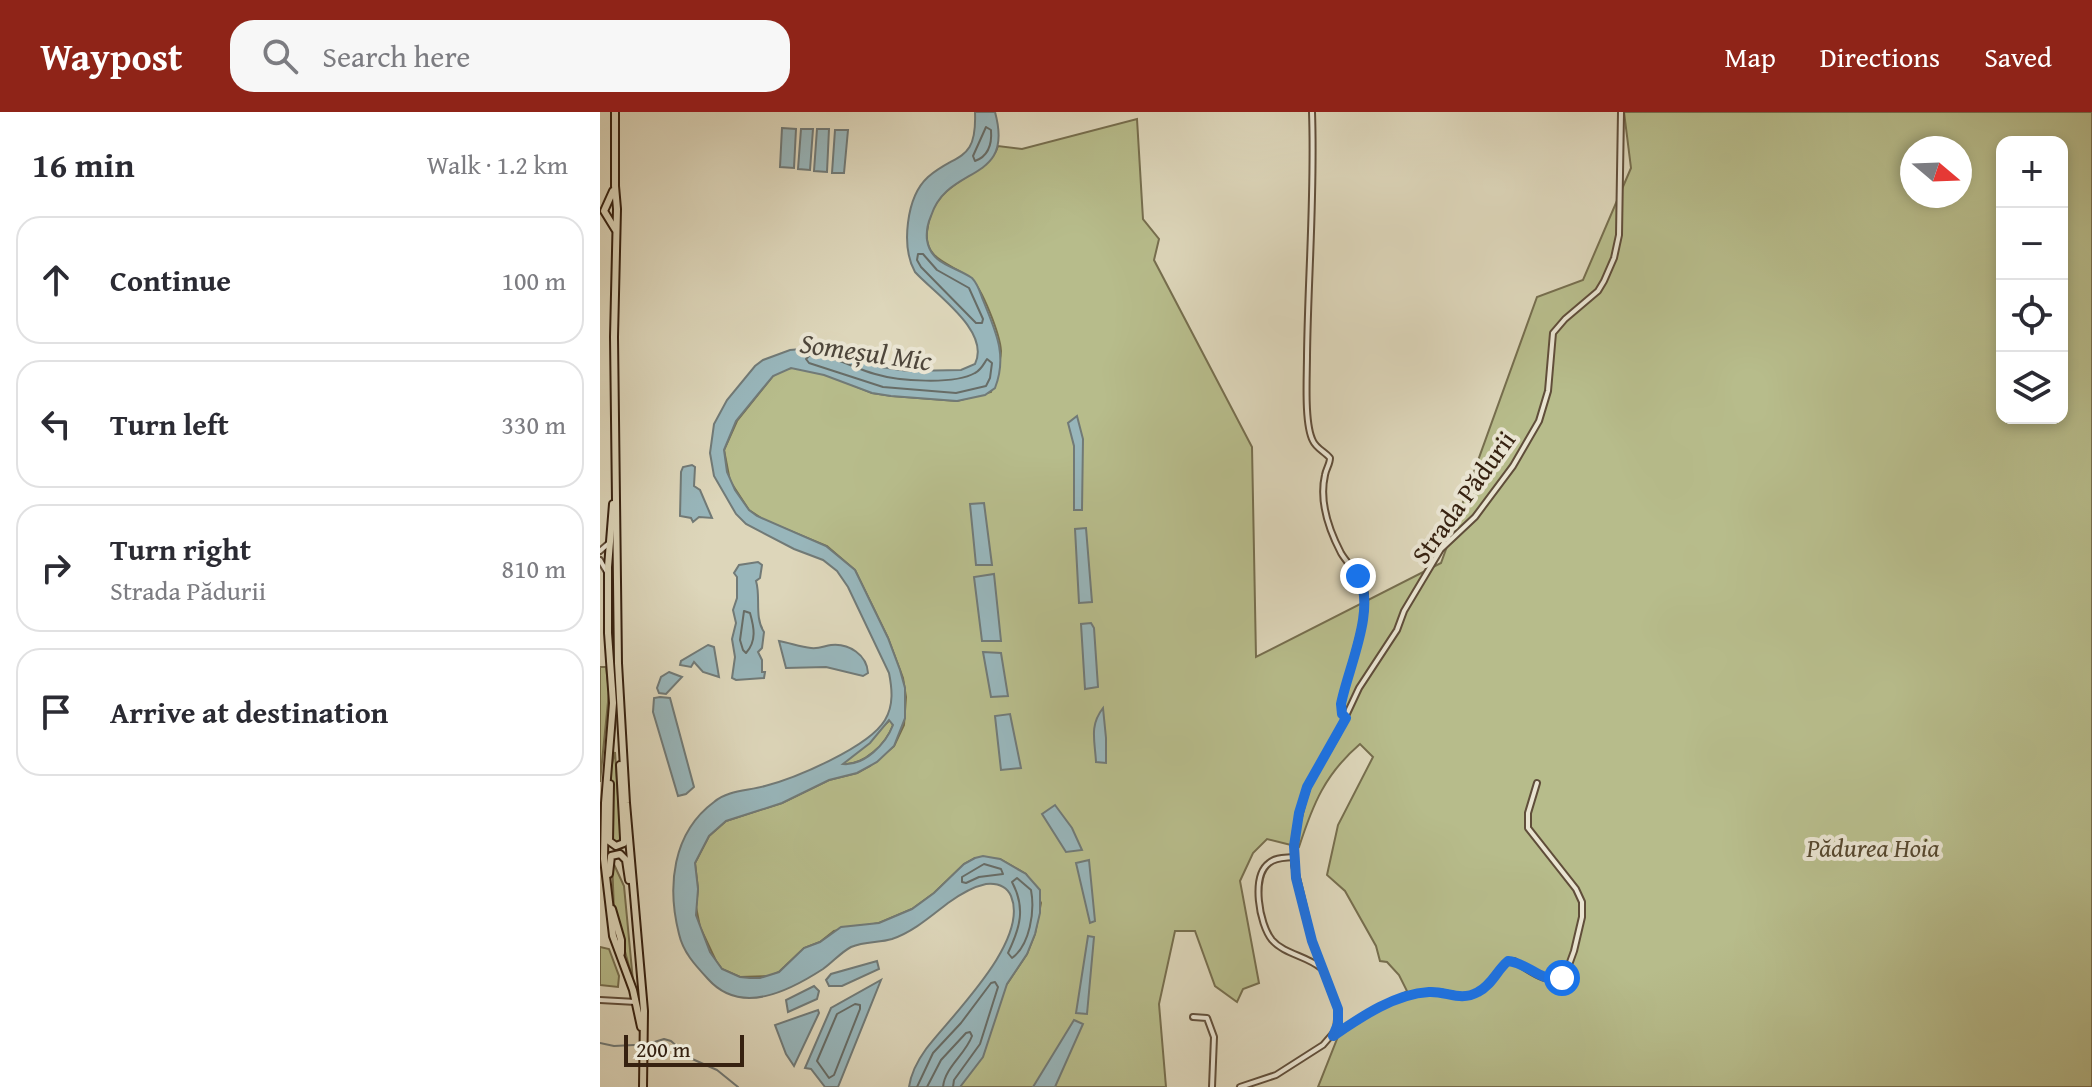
<!DOCTYPE html>
<html lang="en">
<head>
<meta charset="utf-8">
<style>
	body { margin:0; font-family:"Gentium Book Plus",serif; background:#f7f7f7; color:#2b2b33 }
	.controls { position:absolute; right:24px; top:24px; display:grid; overflow:hidden; border-radius:16px; box-shadow:0 4px 12px #0003 }
	.controls button { width:72px; height:72px; display:grid; place-items:center; padding:0; border:0; border-bottom:2px solid #e1e1e2; background:#fff; color:#2b2b33; font:40px sans-serif }
	.compass { position:absolute; left:1300px; top:24px; width:72px; height:72px; border-radius:50%; background:#fff; box-shadow:0 4px 12px #0003; rotate:109deg }
	.scale { position:absolute; left:24px; bottom:20px; width:120px; box-sizing:border-box; padding-left:8px; border:4px solid #362110; border-top:0; font-size:22px; line-height:28px; white-space:nowrap; color:#362110; -webkit-text-stroke:6px #e9e4d2; paint-order:stroke }
	.stop { position:absolute; width:24px; height:24px; margin:-18px; border:6px solid #1a73e8; border-radius:50%; background:#fff }
	.stop.end { background:#1a73e8; border-color:#fff; box-shadow:0 2px 8px #0008 }
	.list { margin:0; padding:0; list-style:none }
	h2 { display:flex; justify-content:space-between; align-items:center; height:104px; margin:0; padding:0 32px; font-size:34px }
	h2 small { font-size:26px; font-weight:400; color:#7c7c81 }
	.list li { display:grid; grid-template-columns:52px 1fr auto; gap:24px; align-items:center; box-sizing:border-box; height:128px; margin:0 16px 16px; padding:0 16px; border:2px solid #e1e1e2; border-radius:24px }
	.list b { display:block; font-size:30px; white-space:nowrap }
	.list p { margin:0; font-size:26px; white-space:nowrap; color:#7c7c81 }
	.list em { font-size:26px; font-style:normal; color:#7c7c81 }
	.icon { flex:none; width:44px; height:44px; fill:none; stroke:currentColor; stroke-width:2; stroke-linecap:round; stroke-linejoin:round }
	.map { position:relative; flex:none; width:1492px; height:975px; overflow:hidden }
	header { display:flex; align-items:center; gap:48px; box-sizing:border-box; height:112px; padding:0 40px; background:#8f2418; color:#fff }
	header strong { font-size:38px }
	nav { display:flex; gap:44px; margin-inline-start:auto; font-size:28px }
	.search { width:560px; height:72px; background:#f7f7f7; display:flex; align-items:center; gap:20px; box-sizing:border-box; padding:0 28px; border-radius:24px; color:#7c7c81; font-size:30px }
	main { display:flex }
	aside { flex:1; background:#fff }
	.map>svg:first-child { display:block }
	.green { fill:#b7bc8b; stroke:#766e4e; stroke-width:2; fill-rule:evenodd }
	.water { fill:#98b6bb; stroke:#717a77; stroke-width:2; fill-rule:evenodd }
	.lines { fill:none; stroke-linecap:round; stroke-linejoin:round }
	.shore { stroke:#676c66; stroke-width:2 }
	.stream { stroke:#717a77; stroke-width:2 }
	.minor-casing { stroke:#604e3a; stroke-width:8 }
	.tertiary-casing { stroke:#604e3a; stroke-width:8 }
	.primary-casing { stroke:#362110; stroke-width:10 }
	.minor { stroke:#e9e4d2; stroke-width:4 }
	.tertiary { stroke:#e9e4d2; stroke-width:4 }
	.primary { stroke:#ddd6ba; stroke-width:6 }
	.route { stroke:#1a73e8; stroke-width:10 }
	.labels { text-anchor:middle; dominant-baseline:central; stroke-width:8; stroke-linejoin:round; paint-order:stroke }
	.street-label { font-size:26px; fill:#362110; stroke:#e9e4d2 }
	.park-label { font-size:26px; font-style:italic; fill:#56482f; stroke:#e9e4d2 }
	.water-label { font-size:28px; font-style:italic; fill:#4e463b; stroke:#e9e4d2 }
</style>
</head>
<body>
<header>
<strong>Waypost</strong>
<div class="search"><svg class="icon" aria-label="search" viewBox="0 0 24 24"><circle cx="10" cy="10" r="6"/><path d="M15 15l6 6"/></svg>Search here</div>
<nav><a>Map</a><a>Directions</a><a>Saved</a></nav>
</header>
<main>
<aside>
<h2>16 min<small>Walk · 1.2 km</small></h2>
<ul class="list">
<li><svg class="icon" aria-label="ahead" viewBox="0 0 24 24"><path d="M12 20V5M6 11l6-6 6 6"/></svg><div><b>Continue</b></div><em>100 m</em></li>
<li><svg class="icon" aria-label="left" viewBox="0 0 24 24"><path d="M17 20v-9H6M10 6l-5 5 5 5"/></svg><div><b>Turn left</b></div><em>330 m</em></li>
<li><svg class="icon" aria-label="right" viewBox="0 0 24 24"><path d="M7 20v-9h11M14 6l5 5-5 5"/></svg><div><b>Turn right</b><p>Strada Pădurii</p></div><em>810 m</em></li>
<li><svg class="icon" aria-label="arrive" viewBox="0 0 24 24"><path d="M6 21V4h12l-3 4 3 4H6"/></svg><div><b>Arrive at destination</b></div></li>
</ul>
</aside>
<div class="map">
<svg width="1492" height="975" viewBox="0 0 1492 975">
	<rect width="100%" height="100%" fill="#ddd6ba"/>
	<filter id="stains"><feTurbulence type="fractalNoise" baseFrequency=".0025" numOctaves="4"/><feColorMatrix values="0 0 0 0 .2 0 0 0 0 .09 0 0 0 0 .02 0 0 0 .5 -.17"/></filter>
	<radialGradient id="worn" r=".72"><stop offset=".6" stop-color="#630" stop-opacity="0"/><stop offset="1" stop-color="#630" stop-opacity=".3"/></radialGradient>
	<g class="green">
		<path d="M1024,0H1492V975H718L741,917L807,879L799,863L787,850L780,849L776,834L745,779L727,763L738,713L773,645L760,632C725,662 713,692 699,735L667,727L653,741L640,769L659,871L643,877L637,890L615,874L595,819H575L559,892L566,975H322L407,872L427,842L435,822L441,791L426,762L400,747L375,746L364,752L334,781L312,797L279,811L234,819L220,830L204,836L179,860L170,864L140,865L122,857L116,849L100,815L96,795L98,777L95,751L109,724L126,709L182,691L229,668L257,661L270,654L294,634L304,613L306,585L303,566L288,526L255,458L227,434L164,408L149,398L130,369L124,338L137,309L173,264L185,257L206,254L272,281L292,284L357,289L391,280C394,267 401,252 401,239C400,223 382,175 370,166C353,152 324,149 327,120C332,64 388,67 398,34L422,37L537,7L543,107L559,127L554,148L652,335L656,545L841,451L937,185L983,168L1031,56ZM1402,30H1462V306H1402ZM1312,36H1360V84H1312Z"/>
		<polygon points="0,555 6,555 9,580 0,670"/>
		<path d="M290,608L293,613C286,632 264,654 242,652Z"/>
		<polygon points="15,640 21,728 18,732 11,728 11,656"/>
		<polygon points="12,748 24,774 33,869 14,799"/>
		<polygon points="0,835 9,837 19,864 18,875 0,873"/>
	</g>
	<g class="water">
		<path d="M375,0H395C415,73 348,51 331,104C328,111 326,120 327,128C331,153 355,154 372,166C378,172 380,180 383,188C395,218 408,243 395,276L385,283L357,289L291,284L272,281L224,263L191,256L173,264L136,309L124,338L127,360L135,378L149,398L157,404L226,434L255,458L288,526L300,558L305,576V606L294,634L277,650L257,661L229,668L182,691L126,709L109,724L95,751L98,777L96,803L110,840L122,857L140,865L150,866H160L179,860L204,836L220,830L241,815L279,811L312,797L334,781L364,752L375,746L383,744L400,747L426,762L440,778V801L435,822L427,842L407,872L383,945L360,975H309C311,961 318,948 326,937C351,904 430,829 411,784C406,773 396,771 386,772C372,775 359,783 348,791C331,804 313,820 292,827C279,831 265,829 251,835C240,841 233,850 223,857C189,879 141,904 108,867C95,853 83,840 79,822C67,775 72,721 114,690C128,678 148,679 165,674C196,666 269,635 285,608C294,593 292,576 289,561L248,475L237,459L223,448L194,437L146,412L136,402L114,364L110,341L114,312L127,288L155,254L163,248L190,238L225,235L281,255L308,259L361,258L375,252C391,219 335,182 315,160C301,135 306,85 328,65C357,40 377,51 375,0ZM289,608L293,613C286,632 264,654 243,652L270,631Z"/>
		<polygon points="182,16 196,17 194,56 180,55"/>
		<polygon points="201,17 213,17 210,58 198,57"/>
		<polygon points="217,17 229,17 227,60 214,59"/>
		<polygon points="235,18 248,18 244,61 232,61"/>
		<polygon points="477,304 483,327 482,398 474,398 474,334 468,311"/>
		<polygon points="92,353 95,355 94,374 100,378 112,406 99,405 93,410 91,406 80,404 81,360 83,355"/>
		<polygon points="384,391 392,453 376,453 370,392"/>
		<polygon points="486,416 492,490 479,491 475,417"/>
		<path d="M158,450L162,453L160,466L156,469C161,485 154,505 164,520L162,536L158,540L162,548V560H165L164,566L136,568L132,566L135,545L132,527L136,511L133,498L137,486V465L134,461L139,453Z"/>
		<polygon points="394,462 401,529 382,529 374,465"/>
		<polygon points="491,511 494,516 498,575 485,577 481,512"/>
		<path d="M179,529C190,531 201,535 211,536C219,537 224,534 231,533C249,531 267,543 268,561L263,564L226,555L186,556Z"/>
		<polygon points="108,533 114,535 119,565 103,560 94,550 91,555 80,553 81,549"/>
		<polygon points="383,540 401,541 408,584 391,585"/>
		<polygon points="69,560 82,565 66,582 59,581 57,576 61,565"/>
		<polygon points="60,585 70,586 94,675 86,682 78,684 53,600 54,586"/>
		<path d="M503,596L506,626V651L496,650C495,629 489,614 503,596Z"/>
		<polygon points="410,602 421,656 401,658 395,604"/>
		<polygon points="455,693 472,716 482,738 466,740 442,702"/>
		<polygon points="489,748 495,809 490,811 476,751"/>
		<polygon points="488,824 494,825 487,902 476,901"/>
		<polygon points="277,849 279,857 242,874 229,874 226,868 231,862"/>
		<polygon points="281,868 238,975 225,975 211,957 205,956 231,896"/>
		<polygon points="214,874 219,879 217,887 188,900 186,888"/>
		<polygon points="218,898 219,901 194,954 186,942 175,913"/>
		<polygon points="474,908 483,912 455,975 433,975"/>
	</g>
	<g class="lines">
		<g class="shore">
			<path d="M386,15L391,18C392,31 389,44 375,49L373,44Z"/>
			<polygon points="318,142 323,142 337,158 369,176 383,207 382,211 376,211 321,155 317,148"/>
			<path d="M210,243C235,243 252,256 275,262C298,269 354,273 375,261C381,258 383,253 387,247L392,251L390,266L386,274L356,281L283,275L209,251L206,247Z"/>
			<path d="M144,499L150,501C154,515 157,529 146,541L143,538L140,528Z"/>
			<polygon points="384,752 401,757 403,762 379,765 366,771 362,770 362,765"/>
			<path d="M417,766L431,778C435,799 430,833 412,846L408,841C420,816 426,796 412,770Z"/>
			<polygon points="255,892 260,893 260,897 234,963 229,966 217,949 237,902"/>
			<polyline points="317,975 333,941 361,911 391,871 395,870 398,875 380,932 354,968 353,975"/>
			<path d="M327,975L341,948L366,921L370,920L372,924C365,943 345,955 343,975"/>
		</g>
		<g class="stream">
			<polyline points="0,931 14,934 34,933"/>
			<polyline points="48,932 64,927 71,929 90,946 117,958 138,975"/>
		</g>
		<defs>
			<g id="minor">
				<path d="M693,745C685,746 676,745 669,751C651,764 659,812 672,828C684,842 707,844 721,856"/>
				<polyline points="0,888 36,890"/>
				<polyline points="593,905 607,906 614,925 612,975"/>
				<path d="M733,924C762,905 794,882 829,880C847,878 860,890 878,880C892,873 896,858 908,849H914C930,858 946,874 965,864L974,839L982,805V790L976,777L928,716V701L937,671"/>
			</g>
			<g id="tertiary">
				<path d="M712,0C715,81 708,163 707,244C707,264 704,312 713,329C716,336 725,340 730,346C730,352 726,357 725,363C719,389 729,418 741,441C748,453 760,462 764,477C771,500 746,566 741,592L742,602L746,606"/>
				<polyline points="0,439 8,432"/>
				<polyline points="0,448 7,460"/>
				<polyline points="640,975 676,963 723,933 736,918 738,897 712,829 694,753 696,717 703,689 709,671 737,623 759,576 797,518 804,499 841,437 875,405 913,354 939,309 948,279 953,221 965,207 998,179 1004,169 1014,146 1019,123 1021,0"/>
			</g>
			<g id="primary">
				<polyline points="15,0 15,74 17,97 14,225 18,551 26,691 44,899 43,975"/>
				<polyline points="13,79 4,99 15,117"/>
				<polyline points="13,392 8,455 8,521 13,591 5,691 4,747 13,824 33,878 41,915"/>
				<polyline points="10,672 9,729 16,734 24,731 24,726 20,653"/>
				<polyline points="9,762 11,744 20,742 26,748 29,768"/>
				<polyline points="12,797 21,828 21,841"/>
			</g>
		</defs>
		<use href="#minor" class="minor-casing"/>
		<use href="#tertiary" class="tertiary-casing"/>
		<use href="#primary" class="primary-casing"/>
		<use href="#minor" class="minor"/>
		<use href="#tertiary" class="tertiary"/>
		<use href="#primary" class="primary"/>
	</g>
	<g class="lines">
		<path class="route" d="M758,464C777,496 748,556 741,592L742,602L746,606L707,675L699,701L694,734L696,766L712,829L738,897V912L733,924C761,905 794,882 829,880C847,879 860,890 878,880C892,873 897,858 908,849C929,851 940,871 962,866"/>
	</g>
	<g class="labels">
		<g class="street-label">
			<text transform="translate(863 385) rotate(-54)">Strada Pădurii</text>
		</g>
		<g class="park-label">
			<text x="1273" y="735">Pădurea Hoia</text>
		</g>
		<g class="water-label">
			<text transform="translate(266 239) rotate(8)">Someșul Mic</text>
		</g>
	</g>
	<rect width="100%" height="100%" filter="url(#stains)"/>
	<rect width="100%" height="100%" fill="url(#worn)"/>
</svg>
<div class="controls">
<button>+</button>
<button>−</button>
<button><svg class="icon" aria-label="locate" viewBox="0 0 24 24"><circle cx="12" cy="12" r="6"/><path d="M12 2v4M12 18v4M2 12h4M18 12h4"/></svg></button>
<button><svg class="icon" aria-label="layers" viewBox="0 0 24 24"><path d="M12 4l9 5-9 5-9-5zM3 14l9 5 9-5"/></svg></button>
</div>
<svg class="compass" viewBox="-18 -18 36 36"><path d="M0-13l5 13h-10z" fill="#e53935"/><path d="M0 13l5-13h-10z" fill="#7c7c81"/></svg>
<div class="scale">200 m</div>
<div class="stop" style="left:962px;top:866px"></div>
<div class="stop end" style="left:758px;top:464px"></div>
</div>
</main>
</body>
</html>
